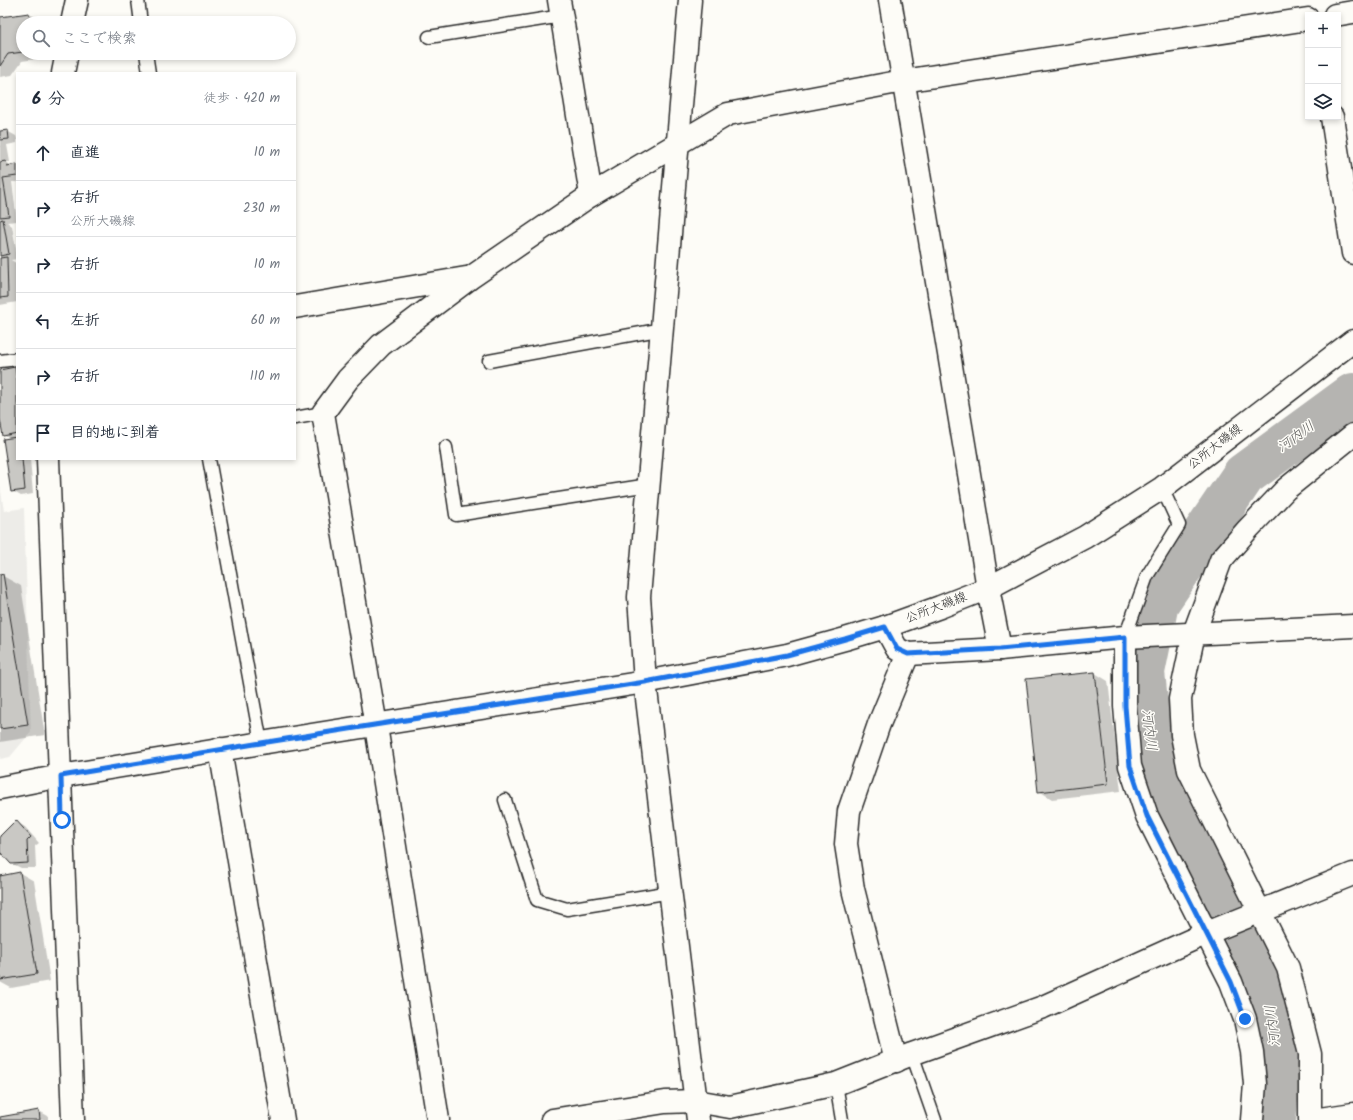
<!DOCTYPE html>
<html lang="ja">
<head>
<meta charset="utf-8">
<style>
	body { margin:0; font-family:Kalam,"Klee One",sans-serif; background:#f6f6f7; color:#1f2937 }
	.controls { position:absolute; right:12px; top:12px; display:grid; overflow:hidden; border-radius:0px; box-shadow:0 2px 6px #0003 }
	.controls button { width:36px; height:36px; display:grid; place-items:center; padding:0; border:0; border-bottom:1px solid #e0e1e3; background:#fff; color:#1f2937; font:20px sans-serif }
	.stop { position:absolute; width:12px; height:12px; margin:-9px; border:3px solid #1a73e8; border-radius:50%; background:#fff }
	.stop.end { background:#1a73e8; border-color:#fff; box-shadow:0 1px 4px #0008 }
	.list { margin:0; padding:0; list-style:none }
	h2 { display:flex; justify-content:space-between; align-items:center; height:52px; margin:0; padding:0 16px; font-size:17px }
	h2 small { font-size:13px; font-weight:400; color:#747a83 }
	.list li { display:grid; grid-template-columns:26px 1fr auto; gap:12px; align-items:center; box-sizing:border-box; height:56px; padding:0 16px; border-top:1px solid #e0e1e3 }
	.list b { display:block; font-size:15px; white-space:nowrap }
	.list p { margin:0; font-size:13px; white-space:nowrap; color:#747a83 }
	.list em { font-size:13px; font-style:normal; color:#747a83 }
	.icon { flex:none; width:22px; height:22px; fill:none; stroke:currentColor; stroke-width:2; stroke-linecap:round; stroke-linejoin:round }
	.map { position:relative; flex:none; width:1353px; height:1120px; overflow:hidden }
	.search { position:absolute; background:#fff; box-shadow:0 2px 6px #0003; left:16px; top:16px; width:280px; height:44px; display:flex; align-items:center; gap:10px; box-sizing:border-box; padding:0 14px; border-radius:22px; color:#747a83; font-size:15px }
	.panel { position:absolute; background:#fff; box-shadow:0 2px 6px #0003; left:16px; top:72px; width:280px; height:388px; border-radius:0px }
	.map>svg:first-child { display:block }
	.built { fill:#edece8 }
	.shadow { fill:#0003 }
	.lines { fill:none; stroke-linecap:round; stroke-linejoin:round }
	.river { stroke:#b5b4b1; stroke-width:44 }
	.building { fill:#c9c8c4; stroke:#2b2b2b }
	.lane-casing { stroke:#2b2b2b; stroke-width:15 }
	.street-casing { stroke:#2b2b2b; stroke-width:25 }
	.secondary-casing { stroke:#2b2b2b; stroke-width:25 }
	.lane { stroke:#fdfcf7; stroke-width:12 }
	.street { stroke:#fdfcf7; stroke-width:22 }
	.secondary { stroke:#fdfcf7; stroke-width:22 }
	.route { stroke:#1a73e8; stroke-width:5 }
	.labels { text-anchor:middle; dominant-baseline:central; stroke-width:3; stroke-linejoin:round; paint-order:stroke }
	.street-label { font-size:13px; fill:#2b2b2b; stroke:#fdfcf7 }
	.water-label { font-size:14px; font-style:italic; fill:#5b5b5a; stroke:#fdfcf7 }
</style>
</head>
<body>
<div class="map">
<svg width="1353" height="1120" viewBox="0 0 1353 1120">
	<rect width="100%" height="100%" fill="#fdfcf7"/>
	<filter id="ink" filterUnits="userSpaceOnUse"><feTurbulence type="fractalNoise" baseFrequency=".025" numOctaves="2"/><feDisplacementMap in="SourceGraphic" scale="8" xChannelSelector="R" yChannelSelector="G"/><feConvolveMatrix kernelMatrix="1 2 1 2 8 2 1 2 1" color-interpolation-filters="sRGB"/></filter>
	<g filter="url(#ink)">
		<polygon class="built" points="0,485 4,511 24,508 31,732 10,757 0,759"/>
		<g class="shadow">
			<polygon points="29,14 43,21 43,23 23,23 23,53 48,53 48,57 22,61 12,75 0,77 0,18"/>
			<polygon points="7,131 16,136 17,140 17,143 7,145 10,162 6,162 12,166 17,165 17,182 12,182 17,221 7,222 12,226 17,254 17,259 11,260 16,263 17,302 0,305 0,132"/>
			<polygon points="15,368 17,369 17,459 30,459 33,494 21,496 12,491 11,439 3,435 0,413 0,371"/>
			<polygon points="0,576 3,576 21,586 45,735 0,742"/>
			<polygon points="1095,673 1108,681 1121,791 1052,799 1039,791"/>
			<polygon points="16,822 25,827 39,843 35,846 36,868 21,868 11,863 0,851 0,838"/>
			<polygon points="20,873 34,881 50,981 11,988 0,982 0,877"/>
			<polygon points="39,1111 48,1116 48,1120 0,1120 0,1118"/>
		</g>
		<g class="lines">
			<polyline class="river" points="1274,1120 1277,1089 1274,1019 1262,970 1151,753 1143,672 1157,603 1244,475 1353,395"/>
		</g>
		<g class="building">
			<polygon points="29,13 31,23 23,23 23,52 8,54 0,66 0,17"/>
			<polygon points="8,130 9,139 0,140 0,131"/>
			<polygon points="6,161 7,166 17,164 17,176 3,178 9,216 0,217 0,162"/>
			<polygon points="3,219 9,254 0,256 0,220"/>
			<polygon points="7,257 8,297 0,298 0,258"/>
			<polygon points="15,367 17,380 17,433 3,436 0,419 0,370"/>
			<polygon points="17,437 17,459 22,459 25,490 11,492 3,439"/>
			<polygon points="3,574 28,725 0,729 0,575"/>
			<polygon points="1095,672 1108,784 1038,792 1026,679"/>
			<polygon points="16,820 31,837 27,841 28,863 11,864 0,852 0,836"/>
			<polygon points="20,872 37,974 0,980 0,876"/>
			<polygon points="39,1110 40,1120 0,1120 0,1117"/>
		</g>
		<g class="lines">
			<defs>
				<g id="lane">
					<polyline points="138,0 141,23"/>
					<polyline points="429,37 562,16"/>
					<polyline points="146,53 149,73"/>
					<polyline points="0,361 17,359"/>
					<polyline points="489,361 663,329"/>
					<polyline points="295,418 323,413"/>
					<polyline points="446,447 456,515 649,485"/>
					<polyline points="209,459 261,743"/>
					<polyline points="1125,637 1147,576 1179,525 1162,488"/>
					<polyline points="505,800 537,900 567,909 671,892"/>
					<polyline points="912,1054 935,1120"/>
					<polyline points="836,1084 842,1120"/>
				</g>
				<g id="street">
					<polyline points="559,0 591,195"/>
					<polyline points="890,0 988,588 1000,649 1125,637 1353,626"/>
					<polyline points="1335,15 1353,12"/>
					<polyline points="1332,117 1353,253"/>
					<polyline points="295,307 466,278"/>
					<polyline points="885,627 897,649 908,654 1000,649"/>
					<polyline points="1125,637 1125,706 1130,766 1147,816 1231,982 1245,1019 1252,1052 1255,1084 1252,1120"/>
					<polyline points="220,749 283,1120"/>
					<polyline points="896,1061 853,889 846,844 849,811 879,724 908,654"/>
					<polyline points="438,1120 376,726 323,413 348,379 381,345 470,278 591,195 728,114 903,81 1308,19"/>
					<polyline points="552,1120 665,1102 696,1101 730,1107 836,1084 912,1054 1043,1007 1207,933 1353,874"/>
					<polyline points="1310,1120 1310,1054 1288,968 1189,770 1182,735 1180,699 1194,633 1221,560 1248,529 1286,489 1353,435"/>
					<polyline points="1313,1120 1353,1114"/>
				</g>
				<g id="secondary">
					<polyline points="690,0 639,597 645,682 698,1120"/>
					<polyline points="72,23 77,0"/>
					<polyline points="63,73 67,53"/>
					<polyline points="48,459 73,1120"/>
					<polyline points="0,788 61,776 261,743 645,682 787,655 845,639 885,627 940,607 988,588 1085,537 1162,488 1353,341"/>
				</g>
			</defs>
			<use href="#lane" class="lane-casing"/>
			<use href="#street" class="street-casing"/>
			<use href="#secondary" class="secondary-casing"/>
			<use href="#lane" class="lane"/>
			<use href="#street" class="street"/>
			<use href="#secondary" class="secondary"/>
		</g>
	</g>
	<g class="lines" filter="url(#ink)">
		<polyline class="route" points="62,820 61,776 261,743 645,682 787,655 845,639 885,627 897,649 908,654 1000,649 1125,637 1125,706 1130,766 1147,816 1231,982 1245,1019"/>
	</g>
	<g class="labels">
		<g class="street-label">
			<text transform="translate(1215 447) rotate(-38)">公所大磯線</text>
			<text transform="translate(936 608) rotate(-21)">公所大磯線</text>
		</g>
		<g class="water-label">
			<text transform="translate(1296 437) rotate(-36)">河内川</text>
			<text transform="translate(1149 730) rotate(83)">河内川</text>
			<text transform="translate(1273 1026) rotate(-97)">河内川</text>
		</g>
	</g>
</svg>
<div class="controls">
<button>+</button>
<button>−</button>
<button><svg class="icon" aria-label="layers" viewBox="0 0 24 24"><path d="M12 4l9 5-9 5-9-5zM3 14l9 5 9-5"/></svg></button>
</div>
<div class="stop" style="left:62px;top:820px"></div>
<div class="stop end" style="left:1245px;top:1019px"></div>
<div class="search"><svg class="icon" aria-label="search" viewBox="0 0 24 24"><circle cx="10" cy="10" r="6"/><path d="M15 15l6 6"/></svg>ここで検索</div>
<section class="panel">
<h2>6 分<small>徒歩 · 420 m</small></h2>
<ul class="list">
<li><svg class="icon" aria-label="ahead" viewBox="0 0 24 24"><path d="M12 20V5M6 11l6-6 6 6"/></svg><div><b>直進</b></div><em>10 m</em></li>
<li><svg class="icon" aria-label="right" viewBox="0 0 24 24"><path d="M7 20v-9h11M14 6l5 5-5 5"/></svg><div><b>右折</b><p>公所大磯線</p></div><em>230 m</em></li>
<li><svg class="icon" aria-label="right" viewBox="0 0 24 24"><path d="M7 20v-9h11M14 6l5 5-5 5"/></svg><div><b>右折</b></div><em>10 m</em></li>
<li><svg class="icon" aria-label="left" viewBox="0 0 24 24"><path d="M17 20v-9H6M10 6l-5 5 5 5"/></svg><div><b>左折</b></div><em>60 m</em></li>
<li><svg class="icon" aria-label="right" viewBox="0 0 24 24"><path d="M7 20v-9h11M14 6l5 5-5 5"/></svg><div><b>右折</b></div><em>110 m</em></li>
<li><svg class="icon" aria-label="arrive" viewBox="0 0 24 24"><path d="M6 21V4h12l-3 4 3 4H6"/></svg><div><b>目的地に到着</b></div></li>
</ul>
</section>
</div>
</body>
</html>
